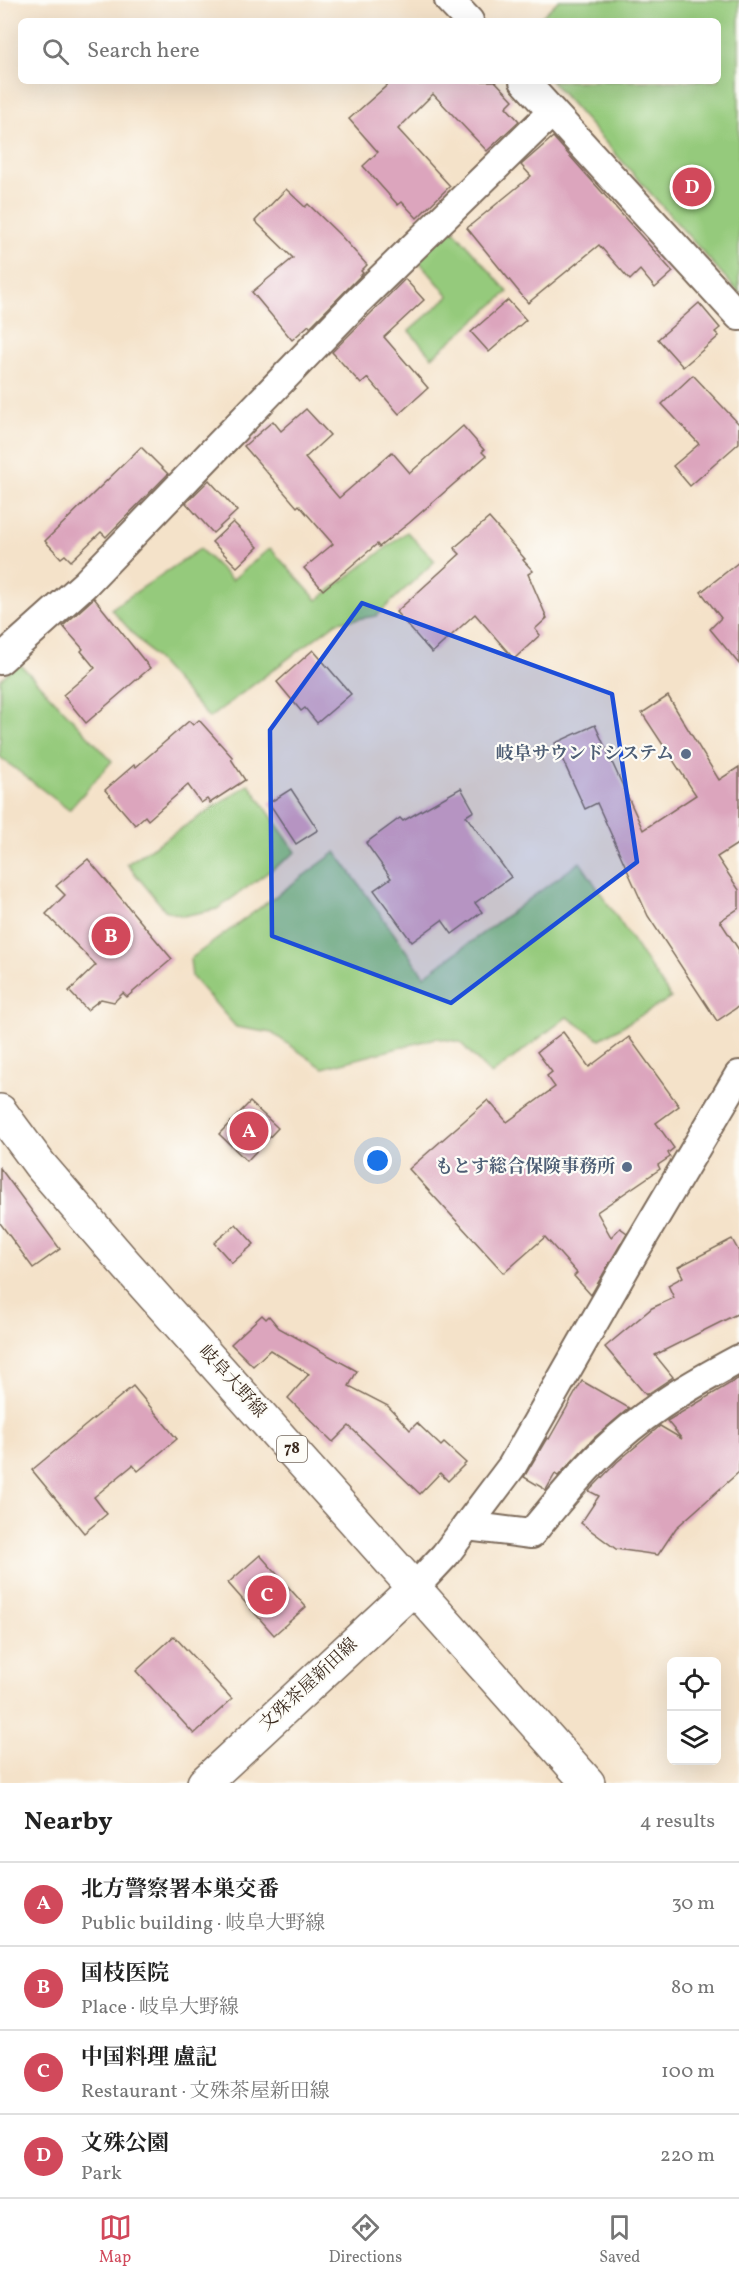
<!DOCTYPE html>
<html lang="en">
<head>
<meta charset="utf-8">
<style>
	body { margin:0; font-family:Vollkorn,"Noto Serif JP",serif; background:#f2f2f2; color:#222 }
	.controls { position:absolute; right:18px; bottom:18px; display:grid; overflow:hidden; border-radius:9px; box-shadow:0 6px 24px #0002 }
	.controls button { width:54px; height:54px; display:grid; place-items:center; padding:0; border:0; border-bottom:2px solid #e0e0e0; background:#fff; color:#222; font:30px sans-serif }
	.you { position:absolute; left:378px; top:1161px; width:21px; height:21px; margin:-15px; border:4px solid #fff; border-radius:50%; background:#1a73e8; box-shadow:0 0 0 9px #1a73e833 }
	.badge { display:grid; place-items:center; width:39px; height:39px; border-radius:50%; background:#d1495b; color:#fff; font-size:20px; font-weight:700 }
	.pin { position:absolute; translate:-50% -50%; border:3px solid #fff; box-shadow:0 2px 6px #0006 }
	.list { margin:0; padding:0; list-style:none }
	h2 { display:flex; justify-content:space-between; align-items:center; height:78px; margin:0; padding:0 24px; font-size:26px }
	h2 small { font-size:20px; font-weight:400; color:#767676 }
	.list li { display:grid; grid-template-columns:39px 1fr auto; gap:18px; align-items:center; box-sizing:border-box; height:84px; padding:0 24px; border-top:2px solid #e0e0e0 }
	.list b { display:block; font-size:22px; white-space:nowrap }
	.list p { margin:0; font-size:20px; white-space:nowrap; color:#767676 }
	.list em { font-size:20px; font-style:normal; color:#767676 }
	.icon { flex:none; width:33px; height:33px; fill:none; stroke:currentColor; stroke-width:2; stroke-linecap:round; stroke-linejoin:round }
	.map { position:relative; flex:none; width:739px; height:1783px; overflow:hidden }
	.search { position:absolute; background:#fff; box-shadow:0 6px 24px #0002; left:18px; right:18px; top:18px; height:66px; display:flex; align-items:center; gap:15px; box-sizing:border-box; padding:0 21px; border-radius:9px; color:#767676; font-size:22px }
	.sheet { height:414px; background:#fff }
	nav { display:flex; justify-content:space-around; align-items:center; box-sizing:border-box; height:84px; border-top:2px solid #e0e0e0; background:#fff; font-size:16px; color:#767676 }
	nav a { display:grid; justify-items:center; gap:3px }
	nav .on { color:#d1495b }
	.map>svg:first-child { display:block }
	.green { fill:#95ca7c; stroke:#687a4d; stroke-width:1.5 }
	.building { fill:#dca5bd }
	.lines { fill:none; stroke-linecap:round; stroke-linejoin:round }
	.minor-casing { stroke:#7c6a5a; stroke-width:32 }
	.secondary-casing { stroke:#7c6a5a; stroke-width:36 }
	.primary-casing { stroke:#7c6a5a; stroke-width:36 }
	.minor { stroke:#fff; stroke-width:28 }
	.secondary { stroke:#fff; stroke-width:33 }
	.primary { stroke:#fff; stroke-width:33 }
	.marked { fill:#1d4ed8; fill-opacity:0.2; stroke:#1d4ed8; stroke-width:4.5; stroke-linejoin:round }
	.service-dot { fill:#5c6f8a; stroke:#fdfcf7; stroke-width:2 }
	.labels { text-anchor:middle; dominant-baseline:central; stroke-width:4.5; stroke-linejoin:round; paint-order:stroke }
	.shield { fill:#fdfcf7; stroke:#75695f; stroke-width:1.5 }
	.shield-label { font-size:16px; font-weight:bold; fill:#3b2a1e }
	.service-label { font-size:18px; font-weight:bold; fill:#4e5e75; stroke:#fdfcf7; text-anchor:end }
	.street-label { font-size:18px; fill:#3b2a1e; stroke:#fdfcf7 }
</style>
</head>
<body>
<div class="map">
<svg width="739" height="1783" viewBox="0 0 739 1783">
	<rect width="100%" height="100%" fill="#fdfcf7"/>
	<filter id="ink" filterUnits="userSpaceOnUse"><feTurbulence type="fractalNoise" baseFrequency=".0167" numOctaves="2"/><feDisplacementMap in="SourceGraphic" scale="12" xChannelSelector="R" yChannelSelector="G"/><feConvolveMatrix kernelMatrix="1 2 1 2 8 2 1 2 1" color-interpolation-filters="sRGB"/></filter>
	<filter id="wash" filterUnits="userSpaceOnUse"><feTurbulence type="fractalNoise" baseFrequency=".008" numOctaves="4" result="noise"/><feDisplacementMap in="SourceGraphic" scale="24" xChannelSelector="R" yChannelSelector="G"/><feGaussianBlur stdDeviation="1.35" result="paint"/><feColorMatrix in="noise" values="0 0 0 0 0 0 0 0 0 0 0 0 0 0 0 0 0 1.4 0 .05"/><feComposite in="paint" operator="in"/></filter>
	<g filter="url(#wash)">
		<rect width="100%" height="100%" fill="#f4e2c9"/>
		<g class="green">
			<polygon points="559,0 739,0 739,293 551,81 718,81 718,21 537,21"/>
			<polygon points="452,228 508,292 432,357 409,331 449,296 417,259"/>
			<polygon points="407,532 435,561 376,616 337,622 209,718 111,609 200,549 232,580 270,548 317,600"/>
			<polygon points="18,662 112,761 69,810 0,757 0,680"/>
			<polygon points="249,784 296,852 217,909 183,916 165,910 127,864"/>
			<polygon points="336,852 424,976 580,862 671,998 600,1039 567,1017 491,1075 460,1042 436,1038 323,1068 272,1033 236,1027 192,977 190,959"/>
		</g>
		<g id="blocks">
			<g class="building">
				<polygon points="392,81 495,81 513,100 506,107 519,121 487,151 433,94 398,129 450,186 417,218 402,202 398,205 363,166 378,152 349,119"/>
				<polygon points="553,137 673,272 655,288 640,270 630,280 599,245 528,303 467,228 531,176 521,165"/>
				<polygon points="286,189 305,207 308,204 341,236 367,265 361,271 363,273 310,327 309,325 292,340 252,292 293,258 255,221"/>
				<polygon points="405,279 424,300 384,337 428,388 399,414 368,378 361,384 332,352"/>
				<polygon points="508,300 526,320 489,352 471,332"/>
				<polygon points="699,303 720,328 715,332 719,336 683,367 658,339"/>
				<polygon points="693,375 739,424 739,443 690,486 673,466 699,444 662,404"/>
				<polygon points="306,409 330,435 305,458 339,498 392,452 410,473 463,426 484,450 482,452 486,456 409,523 379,547 377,544 323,590 304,568 333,544 299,505 297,507 244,446 273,421 281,431"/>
				<polygon points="141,447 168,474 106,537 101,532 71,561 65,555 61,558 45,541"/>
				<polygon points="209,480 237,511 213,533 186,503"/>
				<polygon points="489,518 525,559 523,560 533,571 528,574 547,618 535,629 540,635 514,659 475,614 432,653 396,612 460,554 454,548"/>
				<polygon points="233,522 258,547 237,567 212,542"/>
				<polygon points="739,562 739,664 710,629 721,618 701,592"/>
				<polygon points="94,598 150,668 86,723 63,695 95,668 81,651 83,649 63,626"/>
				<polygon points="313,650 351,694 317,723 305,708 301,711 277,682"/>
				<polygon points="668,696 719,780 739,767 739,843 717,857 739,890 739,908 720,921 739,950 739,1006 717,1021 648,916 597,803 585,809 555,743 595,725 643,830 696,795 642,713"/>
				<polygon points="199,720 233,758 231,759 245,780 210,803 207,799 201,803 188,785 148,820 145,816 135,825 105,790 134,765 136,767 189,721 193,725"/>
				<polygon points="461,788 474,811 466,816 511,877 475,903 482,912 452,934 442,920 412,942 374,890 391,878 366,843 400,818 403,821"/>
				<polygon points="291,789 318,830 296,844 269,803"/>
				<polygon points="88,859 172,959 127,997 123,993 114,1002 101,999 87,1010 69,991 96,965 46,914 65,895 56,886"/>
				<polygon points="563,1032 589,1067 629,1037 679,1106 656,1123 674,1148 668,1153 670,1157 658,1165 660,1169 597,1212 611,1237 620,1228 627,1233 591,1295 574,1276 577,1273 545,1237 504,1273 409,1169 488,1100 507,1122 555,1087 547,1076 552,1072 537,1052"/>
				<polygon points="250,1102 278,1128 247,1161 219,1134"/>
				<polygon points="0,1168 60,1249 33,1268 0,1223"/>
				<polygon points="236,1224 254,1244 232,1263 214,1243"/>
				<polygon points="732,1239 739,1252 739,1313 655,1355 673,1377 646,1395 605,1347 652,1308 674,1298 668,1285 683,1277 678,1267"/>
				<polygon points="262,1315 266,1319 269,1316 279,1328 357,1371 349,1386 388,1406 410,1430 417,1423 441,1446 444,1443 466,1463 448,1481 440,1473 420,1494 349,1426 333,1442 288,1398 309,1374 270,1350 253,1366 231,1344"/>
				<polygon points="739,1378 739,1472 676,1528 658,1555 616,1549 581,1523 599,1496 589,1491 617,1462 660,1426 682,1439 667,1421"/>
				<polygon points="582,1381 629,1408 594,1438 558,1476 555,1474 546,1490 524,1477 547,1438 549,1439"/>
				<polygon points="133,1386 177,1439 138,1471 133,1465 94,1497 107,1514 84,1533 32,1470"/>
				<polygon points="260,1555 306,1607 274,1635 228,1583"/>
				<polygon points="174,1636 232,1699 194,1734 136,1671"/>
			</g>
		</g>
	</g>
	<g filter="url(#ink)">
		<use href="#blocks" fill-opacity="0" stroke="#7c6a5a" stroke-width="1.5"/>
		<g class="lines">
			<defs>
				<g id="minor">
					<polyline points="449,0 469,21"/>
					<polyline points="524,81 739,316"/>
					<polyline points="0,660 85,584 357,302 552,112"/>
					<path d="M467,1526L531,1534C558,1501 585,1467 617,1439C654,1406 696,1382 739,1359"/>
					<polyline points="415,1587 445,1555 512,1466 629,1261 739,1075"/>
				</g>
				<polyline id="secondary" points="204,1783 415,1587"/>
				<polyline id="primary" points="0,1111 40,1165 122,1260 588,1783"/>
			</defs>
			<use href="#minor" class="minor-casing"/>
			<use href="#secondary" class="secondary-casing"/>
			<use href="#primary" class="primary-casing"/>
			<use href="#minor" class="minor"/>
			<use href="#secondary" class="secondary"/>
			<use href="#primary" class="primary"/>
		</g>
	</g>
	<path class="marked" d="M362,603L612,694L637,862L451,1003L272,936L270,730Z"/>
	<g class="service-dot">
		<circle cx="686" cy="754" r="6"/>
		<circle cx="627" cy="1167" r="6"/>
	</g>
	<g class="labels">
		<rect class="shield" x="277" y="1436" width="30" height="26" rx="4.5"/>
		<g class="shield-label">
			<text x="292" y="1449">78</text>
		</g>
		<g class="service-label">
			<text x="674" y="754">岐阜サウンドシステム</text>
			<text x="615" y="1167">もとす総合保険事務所</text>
		</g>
		<g class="street-label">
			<text transform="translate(232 1382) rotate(48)">岐阜大野線</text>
			<text transform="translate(309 1685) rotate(-43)">文殊茶屋新田線</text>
		</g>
	</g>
</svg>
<div class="controls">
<button><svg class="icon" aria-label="locate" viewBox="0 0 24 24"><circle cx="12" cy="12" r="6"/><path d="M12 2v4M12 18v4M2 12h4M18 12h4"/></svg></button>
<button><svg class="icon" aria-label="layers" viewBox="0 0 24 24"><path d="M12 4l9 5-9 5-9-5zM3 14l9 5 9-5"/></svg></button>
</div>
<div class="you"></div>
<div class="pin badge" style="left:249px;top:1131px">A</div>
<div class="pin badge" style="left:111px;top:936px">B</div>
<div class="pin badge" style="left:267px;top:1595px">C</div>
<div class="pin badge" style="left:692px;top:187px">D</div>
<div class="search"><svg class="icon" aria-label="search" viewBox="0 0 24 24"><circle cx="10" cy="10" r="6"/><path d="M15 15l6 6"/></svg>Search here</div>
</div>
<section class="sheet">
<h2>Nearby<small>4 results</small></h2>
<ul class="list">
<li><span class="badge">A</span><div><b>北方警察署本巣交番</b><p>Public building · 岐阜大野線</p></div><em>30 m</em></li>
<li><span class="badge">B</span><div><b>国枝医院</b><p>Place · 岐阜大野線</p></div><em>80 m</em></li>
<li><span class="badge">C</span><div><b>中国料理 盧記</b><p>Restaurant · 文殊茶屋新田線</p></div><em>100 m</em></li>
<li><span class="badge">D</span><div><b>文殊公園</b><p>Park</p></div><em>220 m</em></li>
</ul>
</section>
<nav>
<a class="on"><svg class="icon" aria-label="map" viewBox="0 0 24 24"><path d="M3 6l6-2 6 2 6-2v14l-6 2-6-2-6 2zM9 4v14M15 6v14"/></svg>Map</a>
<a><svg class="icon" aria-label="directions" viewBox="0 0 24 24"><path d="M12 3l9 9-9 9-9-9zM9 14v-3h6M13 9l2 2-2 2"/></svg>Directions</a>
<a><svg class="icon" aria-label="saved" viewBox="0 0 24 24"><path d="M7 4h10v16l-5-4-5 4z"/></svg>Saved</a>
</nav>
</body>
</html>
